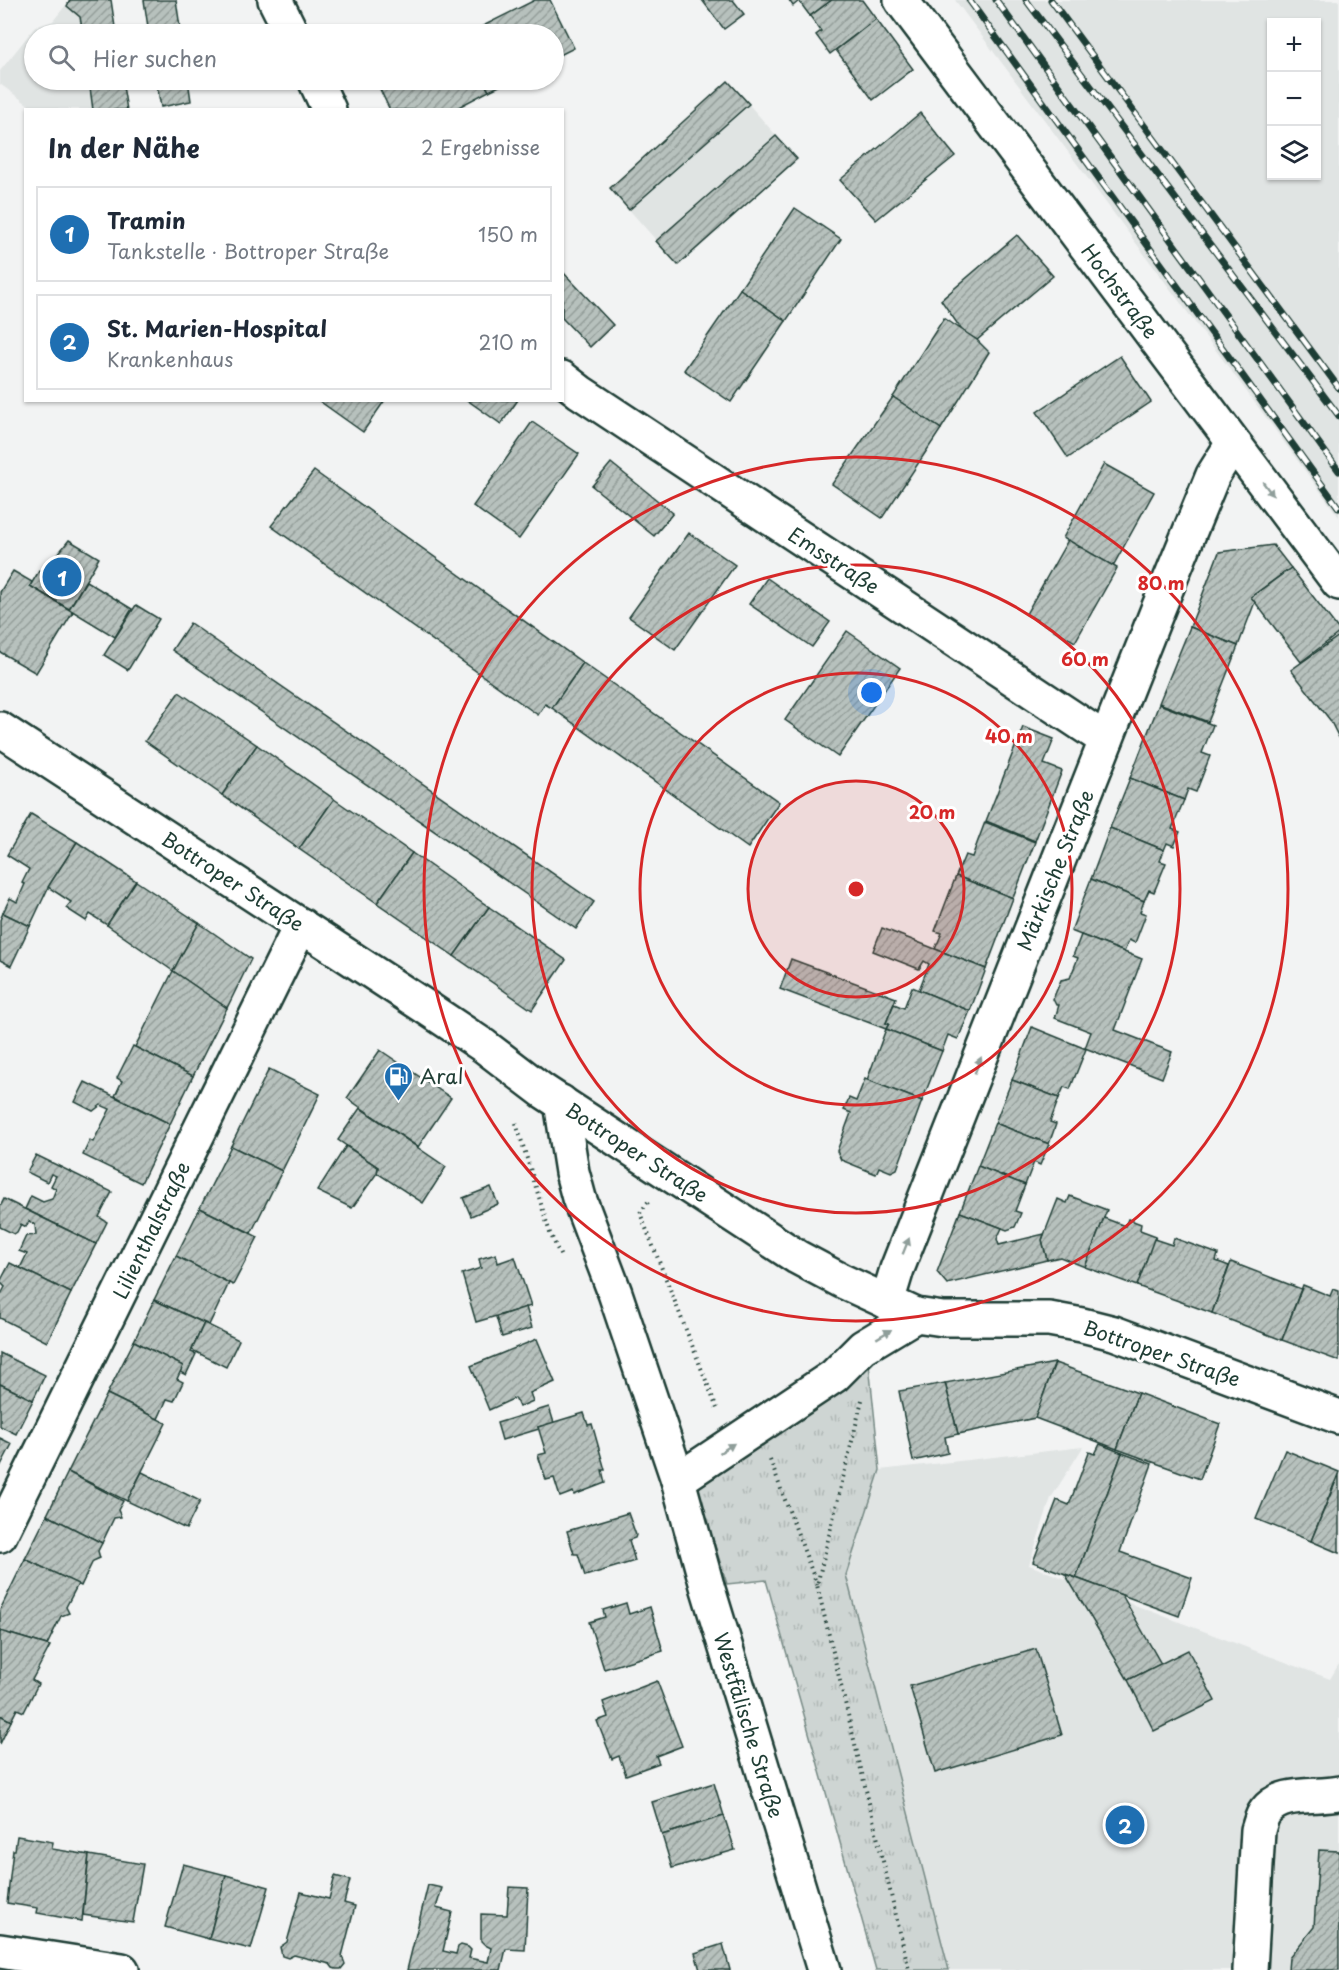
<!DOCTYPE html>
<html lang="de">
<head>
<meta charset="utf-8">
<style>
	body { margin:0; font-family:"Playpen Sans",sans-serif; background:#f6f6f7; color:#1f2937 }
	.controls { position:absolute; right:18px; top:18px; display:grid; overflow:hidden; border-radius:0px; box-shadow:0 2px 4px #0004 }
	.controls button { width:54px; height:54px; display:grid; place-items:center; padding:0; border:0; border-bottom:2px solid #e0e1e3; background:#fff; color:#1f2937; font:30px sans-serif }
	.you { position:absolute; left:872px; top:693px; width:21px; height:21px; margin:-15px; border:4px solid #fff; border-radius:50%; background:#1a73e8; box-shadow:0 0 0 9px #1a73e833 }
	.badge { display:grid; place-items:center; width:39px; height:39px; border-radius:50%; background:#1f6fb2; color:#fff; font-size:20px; font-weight:700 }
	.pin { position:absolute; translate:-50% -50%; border:3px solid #fff; box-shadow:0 2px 6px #0006 }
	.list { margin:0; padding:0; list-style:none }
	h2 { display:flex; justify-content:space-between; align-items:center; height:78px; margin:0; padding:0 24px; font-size:26px }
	h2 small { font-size:20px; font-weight:400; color:#747a83 }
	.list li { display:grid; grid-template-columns:39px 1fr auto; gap:18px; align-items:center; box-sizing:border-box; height:96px; margin:0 12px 12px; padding:0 12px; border:2px solid #e0e1e3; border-radius:0px }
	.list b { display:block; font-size:22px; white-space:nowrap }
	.list p { margin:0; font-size:20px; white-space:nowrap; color:#747a83 }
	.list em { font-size:20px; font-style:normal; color:#747a83 }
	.icon { flex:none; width:33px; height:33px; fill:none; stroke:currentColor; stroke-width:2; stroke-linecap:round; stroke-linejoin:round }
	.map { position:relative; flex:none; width:1339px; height:1970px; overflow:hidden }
	.search { position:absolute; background:#fff; box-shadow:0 2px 4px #0004; left:24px; top:24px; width:540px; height:66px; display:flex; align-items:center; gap:15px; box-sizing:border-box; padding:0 21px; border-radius:33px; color:#747a83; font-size:22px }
	.panel { position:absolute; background:#fff; box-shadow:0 2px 4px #0004; left:24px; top:108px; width:540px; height:294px; border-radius:0px }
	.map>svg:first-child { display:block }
	.built { fill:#e0e4e3; fill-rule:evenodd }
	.park { fill:url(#park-tufts); stroke:#768984; stroke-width:1.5 }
	.building { fill:url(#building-hatch); stroke:#1f3d34; stroke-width:1.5 }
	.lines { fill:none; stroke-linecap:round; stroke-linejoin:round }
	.minor-casing { stroke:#1f3d34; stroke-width:38 }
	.major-casing { stroke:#1f3d34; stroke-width:38 }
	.path { stroke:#1f3d34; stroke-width:4; stroke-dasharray:1.5 4.5; stroke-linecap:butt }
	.minor { stroke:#fff; stroke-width:33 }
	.major { stroke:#fff; stroke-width:33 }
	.rail-casing { stroke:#1f3d34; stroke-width:7 }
	.rail { stroke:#fff; stroke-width:4.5; stroke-dasharray:14; stroke-linecap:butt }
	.oneway { fill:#8f9e9a }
	.ring { fill:none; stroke:#d62828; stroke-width:3 }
	.labels { text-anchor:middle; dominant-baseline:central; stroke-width:6; stroke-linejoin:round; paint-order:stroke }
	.street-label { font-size:20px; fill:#1f3d34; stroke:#fff }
	.poi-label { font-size:20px; fill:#1f3d34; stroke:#fff; text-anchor:start }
	.centre { fill:#d62828; stroke:#fff; stroke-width:3 }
	.ring-label { font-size:18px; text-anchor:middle; font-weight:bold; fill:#d62828; stroke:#fff; stroke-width:6; stroke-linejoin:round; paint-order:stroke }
</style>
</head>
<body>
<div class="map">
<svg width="1339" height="1970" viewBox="0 0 1339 1970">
	<defs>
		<pattern id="park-tufts" width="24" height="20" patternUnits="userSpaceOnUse" patternTransform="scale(1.5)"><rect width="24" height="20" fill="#ced5d3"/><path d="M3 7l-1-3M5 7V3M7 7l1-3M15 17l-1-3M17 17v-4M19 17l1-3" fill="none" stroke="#b0b8b6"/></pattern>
		<pattern id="building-hatch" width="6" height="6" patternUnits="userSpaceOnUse" patternTransform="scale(1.5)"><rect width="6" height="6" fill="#b7c1bd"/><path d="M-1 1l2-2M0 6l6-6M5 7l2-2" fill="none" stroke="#949e9a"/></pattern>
	</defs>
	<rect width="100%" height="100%" fill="#f2f3f3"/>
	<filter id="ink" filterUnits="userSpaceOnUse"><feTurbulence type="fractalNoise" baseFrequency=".0167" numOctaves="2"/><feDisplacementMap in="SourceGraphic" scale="12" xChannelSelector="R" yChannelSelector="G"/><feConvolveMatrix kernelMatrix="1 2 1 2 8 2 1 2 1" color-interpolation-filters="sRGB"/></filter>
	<g filter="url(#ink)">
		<g class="built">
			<polygon points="70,0 111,0 116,34 34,34 34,80 122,80 127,109 34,109 0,84 0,71 35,27 53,21"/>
			<path d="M955,0H1339V517L1270,423ZM1316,22V176H1272V22Z"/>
			<polygon points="728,81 797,159 678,265 610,188"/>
			<polygon points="1083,1447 1051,1498 1029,1565 1330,1679 1339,1664 1339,1970 949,1970 846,1575 880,1470"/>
		</g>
		<polygon class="park" points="869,1364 880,1470 846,1575 949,1970 876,1970 766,1580 727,1584 693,1477"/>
		<g class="building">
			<polygon points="70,0 111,0 116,34 83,34 80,17 67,6"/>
			<polygon points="144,0 176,0 181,34 149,34"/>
			<polygon points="535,0 550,0 574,48 554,58 554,34 467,34"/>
			<polygon points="702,0 733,0 744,14 724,29"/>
			<polygon points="789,0 832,0 810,16 799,1 793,6"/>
			<polygon points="832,0 862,0 876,19 830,54 816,35 821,31 810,16"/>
			<polygon points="876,19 913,69 873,100 836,50"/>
			<polygon points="89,80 122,80 127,110 93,110"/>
			<polygon points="156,80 188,80 191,101 161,107"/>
			<polygon points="379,80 483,80 489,91 453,110 390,110 376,81"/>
			<polygon points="483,80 512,80 489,91"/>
			<polygon points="728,81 749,104 629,210 610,188"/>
			<polygon points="920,113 955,156 876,220 840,180"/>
			<polygon points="776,136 797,159 678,265 656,241"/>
			<polygon points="795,208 841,239 786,321 740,289"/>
			<polygon points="1017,235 1053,276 977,340 963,332 941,300"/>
			<polygon points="562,271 613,325 590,347 562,318"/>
			<polygon points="740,289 786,321 731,402 684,370"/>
			<polygon points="944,318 977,340 989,352 941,429 893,397"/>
			<polygon points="1120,356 1151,402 1068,458 1037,412"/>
			<polygon points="893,397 941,429 882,518 832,484"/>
			<polygon points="318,400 385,400 363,432"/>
			<polygon points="467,400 518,400 501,424"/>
			<polygon points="532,422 579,454 519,539 473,506"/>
			<polygon points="611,463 673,513 654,536 592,486"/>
			<polygon points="1104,464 1154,492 1113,566 1063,538"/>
			<polygon points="314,471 583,663 552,708 545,704 538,715 271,526"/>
			<polygon points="689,533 735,565 675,650 629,617"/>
			<polygon points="69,540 99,558 69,609 30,586 39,571 43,573"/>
			<polygon points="1068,540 1117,568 1075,642 1026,614"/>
			<polygon points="1273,545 1291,568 1251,597 1255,602 1238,646 1190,627 1219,552"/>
			<polygon points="1291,568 1339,630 1339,633 1301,662 1251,597"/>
			<polygon points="13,571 32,582 30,586 73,612 36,673 0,652 0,592"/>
			<polygon points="767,578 830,622 812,647 749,604"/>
			<polygon points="86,581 132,609 115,637 69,609"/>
			<polygon points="136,605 159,619 128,670 104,655"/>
			<polygon points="190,623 594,902 576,929 172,650"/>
			<polygon points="1190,627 1238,646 1208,722 1159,703"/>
			<polygon points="847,631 900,668 838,757 785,720"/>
			<polygon points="1339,636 1339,738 1330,720 1291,670"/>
			<polygon points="583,663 779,802 748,848 552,708"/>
			<polygon points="179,692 257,745 222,795 145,741"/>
			<polygon points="1159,704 1213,725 1202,753 1210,756 1196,792 1188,789 1184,800 1130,778"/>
			<polygon points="1023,727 1054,739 1044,764 1062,771 1035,841 986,821"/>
			<polygon points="257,745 334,799 299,849 222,795"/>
			<polygon points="1130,778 1184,800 1172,829 1180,832 1174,846 1167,843 1164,850 1110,828"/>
			<polygon points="334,799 412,853 377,903 299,849"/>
			<polygon points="31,814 77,842 50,884 30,926 3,913 10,898 17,902 25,884 22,883 29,869 7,855"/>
			<polygon points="985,822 1035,842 1013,898 956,876 965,855 972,857"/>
			<polygon points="1110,828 1164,850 1160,861 1166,863 1154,892 1149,890 1144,901 1091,879"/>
			<polygon points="77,842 136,881 107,925 90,914 86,921 66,908 71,902 48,887"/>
			<polygon points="412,853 489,907 454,956 377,903"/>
			<polygon points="956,876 1013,898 986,969 935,949 942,933 935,931"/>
			<polygon points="1091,879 1144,901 1140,912 1146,914 1135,943 1129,940 1124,952 1071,931"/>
			<polygon points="136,881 199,923 173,971 107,925"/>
			<polygon points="489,907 566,960 532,1010 454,956"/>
			<polygon points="3,913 30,926 11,966 0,960 0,920"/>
			<polygon points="199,923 251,959 227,1008 173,971"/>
			<polygon points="882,928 986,969 970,1011 919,990 929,964 924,961 919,969 873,951"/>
			<polygon points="1081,935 1142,959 1115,1030 1172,1052 1162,1078 1085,1048 1091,1032 1055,1018 1059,1005 1056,1005 1053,999 1061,980 1070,978 1078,958 1073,956"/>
			<polygon points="791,959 896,998 886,1023 889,1024 886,1029 780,989"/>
			<polygon points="173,971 227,1008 193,1076 135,1047"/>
			<polygon points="912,987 970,1011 958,1039 948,1035 942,1051 886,1029 889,1024 886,1023 894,1004 904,1008"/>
			<polygon points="1032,1027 1086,1049 1070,1089 1064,1087 1059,1098 1012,1080"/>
			<polygon points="886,1029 942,1051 922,1101 867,1080"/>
			<polygon points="133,1046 193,1076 170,1124 115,1096 122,1081 117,1078"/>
			<polygon points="380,1050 451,1098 418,1147 347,1098"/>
			<polygon points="269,1069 320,1094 282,1171 231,1146"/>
			<polygon points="865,1079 922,1101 897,1169 891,1172 879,1167 876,1174 841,1160 837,1151 851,1113 844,1110 849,1098 856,1101"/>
			<polygon points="1012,1080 1059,1098 1050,1122 1056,1124 1049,1144 995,1123"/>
			<polygon points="85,1082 170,1124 141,1183 83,1155 90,1140 93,1142 110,1109 101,1105 93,1111 75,1102"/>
			<polygon points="360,1108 446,1167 423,1203 377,1173 378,1167 338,1140"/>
			<polygon points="995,1123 1049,1144 1040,1165 1034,1162 1025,1185 978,1166"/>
			<polygon points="231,1146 282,1171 251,1233 200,1208"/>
			<polygon points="346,1146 378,1167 377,1173 352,1208 317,1191"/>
			<polygon points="36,1155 112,1192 99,1217 107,1222 96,1244 25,1209 31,1196 43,1202 52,1199 56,1189 51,1186 56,1176 51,1174 47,1182 27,1172"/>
			<polygon points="978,1166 1025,1185 1015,1211 1021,1213 1015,1227 1007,1230 960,1212"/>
			<polygon points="491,1187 498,1204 471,1216 463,1198"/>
			<polygon points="1070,1196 1107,1210 1085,1267 1060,1257 1047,1260 1042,1240 1058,1199 1067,1203"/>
			<polygon points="4,1199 96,1244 71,1293 20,1268 27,1254 19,1251 26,1236 36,1235 35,1225 29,1221 26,1227 21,1224 17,1232 14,1234 0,1227 0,1207"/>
			<polygon points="200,1208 258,1237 233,1285 176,1256"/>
			<polygon points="960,1212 1002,1228 997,1239 999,1245 1044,1234 1042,1240 1047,1260 947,1284 937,1272"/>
			<polygon points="1104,1218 1125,1226 1128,1219 1141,1224 1140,1230 1156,1236 1137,1286 1085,1267"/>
			<polygon points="1174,1238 1218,1254 1216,1261 1229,1266 1212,1313 1137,1286 1154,1239 1172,1245"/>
			<polygon points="496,1254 498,1263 515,1257 531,1306 476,1322 462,1274 481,1268 479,1259"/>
			<polygon points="176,1256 229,1283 209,1325 154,1300"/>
			<polygon points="1231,1262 1301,1289 1282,1340 1212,1313"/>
			<polygon points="10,1263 71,1293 47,1342 0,1318 0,1296 5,1287 0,1282"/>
			<polygon points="1303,1285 1330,1296 1333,1289 1339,1291 1339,1361 1282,1340"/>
			<polygon points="154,1300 204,1323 191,1352 196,1354 186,1375 180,1372 183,1366 134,1341"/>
			<polygon points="526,1307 532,1328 502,1337 496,1317"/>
			<polygon points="204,1323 239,1340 226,1367 192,1350"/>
			<polygon points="537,1339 555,1382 530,1393 533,1401 519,1407 515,1398 489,1410 471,1366"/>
			<polygon points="134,1341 183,1366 177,1379 183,1382 174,1401 167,1399 158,1419 107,1394"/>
			<polygon points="0,1353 45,1375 33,1400 0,1384"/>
			<polygon points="1055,1363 1035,1418 958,1434 945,1383"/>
			<polygon points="1055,1363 1138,1393 1117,1449 1035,1418"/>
			<polygon points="945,1383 958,1434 945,1437 948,1453 913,1461 899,1391"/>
			<polygon points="0,1384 33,1400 16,1434 0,1426"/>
			<polygon points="1138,1393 1220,1424 1200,1479 1117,1449"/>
			<polygon points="107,1394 166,1423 127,1501 68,1472"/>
			<polygon points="549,1407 554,1423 538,1427 539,1429 502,1440 497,1423"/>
			<polygon points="584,1413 588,1425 592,1424 605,1470 602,1470 605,1483 574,1495 573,1492 560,1497 554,1478 546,1480 538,1455 546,1453 538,1427"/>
			<polygon points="0,1438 12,1444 0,1467"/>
			<polygon points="1100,1444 1122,1453 1076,1578 1033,1562 1057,1500 1069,1505 1089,1452 1095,1454"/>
			<polygon points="1285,1450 1339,1472 1311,1541 1256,1519"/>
			<polygon points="1122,1453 1152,1464 1120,1552 1192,1578 1179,1616 1076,1578"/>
			<polygon points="68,1472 123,1501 118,1510 121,1517 114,1518 102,1543 47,1515"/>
			<polygon points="142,1472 200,1501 186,1529 127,1501"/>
			<polygon points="1339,1474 1339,1553 1311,1541"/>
			<polygon points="628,1513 636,1535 635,1538 629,1540 635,1561 585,1576 578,1554 574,1554 567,1531"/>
			<polygon points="47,1515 102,1543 98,1551 100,1558 93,1561 81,1586 25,1559"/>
			<polygon points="25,1559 78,1584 66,1607 69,1613 61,1616 47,1645 0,1631 0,1610"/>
			<polygon points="1065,1574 1122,1595 1161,1664 1128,1680"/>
			<polygon points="626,1603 629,1614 650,1607 663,1651 604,1669 589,1622 605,1617 603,1610"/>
			<polygon points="0,1631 50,1646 32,1680 38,1684 24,1712 17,1709 11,1721 0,1715"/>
			<polygon points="1036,1649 1062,1735 935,1773 910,1686"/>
			<polygon points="1188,1650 1215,1701 1154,1731 1128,1680"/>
			<polygon points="657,1681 682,1746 656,1756 659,1763 626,1775 619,1756 612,1759 597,1721 608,1717 603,1702"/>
			<polygon points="0,1715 11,1721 0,1744"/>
			<polygon points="714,1783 724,1816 662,1835 652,1802"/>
			<polygon points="724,1816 735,1850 672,1868 662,1835"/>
			<polygon points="17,1836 53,1842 52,1849 89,1855 82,1921 37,1913 38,1908 7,1903 13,1850 15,1850"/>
			<polygon points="1319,1850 1339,1851 1339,1970 1288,1970 1289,1958 1314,1927"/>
			<polygon points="89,1855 143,1864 133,1922 83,1915"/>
			<polygon points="183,1864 226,1875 209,1939 165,1927"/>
			<polygon points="226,1875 269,1887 251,1949 209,1939"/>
			<polygon points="335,1876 350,1880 344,1903 355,1906 342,1956 345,1964 341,1969 336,1969 333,1968 330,1964 294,1955 288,1958 282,1956 280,1947 287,1942 301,1892 329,1899"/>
			<polygon points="428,1885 442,1888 436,1908 452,1912 443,1951 456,1954 458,1947 461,1945 468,1947 471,1950 469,1958 488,1962 491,1948 485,1945 481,1941 481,1914 507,1915 509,1887 528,1888 525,1950 506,1949 501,1970 407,1970"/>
			<polygon points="723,1944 730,1970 700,1970 695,1953"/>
		</g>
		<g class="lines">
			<defs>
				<g id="minor">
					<polyline points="275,0 292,34"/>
					<polyline points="901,0 1339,583"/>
					<polyline points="315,80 329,110"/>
					<polyline points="562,378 580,392 1106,740"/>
					<polyline points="561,1102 572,1172 579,1198 615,1293 678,1480 707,1586 824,1970"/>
					<polyline points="887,1302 897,1269 1158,609 1213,475 1233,443"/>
					<polyline points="678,1480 834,1376 863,1347 916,1315"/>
					<polyline points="0,1535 301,925"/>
					<polyline points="0,1951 122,1970"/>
					<path d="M1250,1970L1258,1830C1260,1825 1261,1817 1265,1812C1281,1790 1316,1798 1339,1793"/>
				</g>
				<polyline id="major" points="0,729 424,1006 484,1046 543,1091 797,1257 842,1281 916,1315 943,1319 1049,1319 1082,1325 1114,1333 1339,1417"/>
			</defs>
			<use href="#minor" class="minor-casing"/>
			<use href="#major" class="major-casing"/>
			<g class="path">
				<polyline points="516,1123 550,1233 562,1259"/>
				<polyline points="648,1202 640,1213 718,1411"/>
				<polyline points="862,1400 817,1585 909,1970"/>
				<polyline points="770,1460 817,1585"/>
			</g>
			<use href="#minor" class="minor"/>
			<use href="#major" class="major"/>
			<defs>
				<g id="rail">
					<polyline points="969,0 1339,508"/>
					<polyline points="996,0 1339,471"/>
					<polyline points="1026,0 1339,416"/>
					<polyline points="1051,0 1339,388"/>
				</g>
			</defs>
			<use href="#rail" class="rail-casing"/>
			<use href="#rail" class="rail"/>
		</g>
		<defs><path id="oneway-solid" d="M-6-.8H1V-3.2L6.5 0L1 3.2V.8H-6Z" transform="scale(1.5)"/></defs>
		<g class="oneway">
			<use href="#oneway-solid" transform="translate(1268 489) rotate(53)"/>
			<use href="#oneway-solid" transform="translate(978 1065) rotate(-68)"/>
			<use href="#oneway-solid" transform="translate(906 1246) rotate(-68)"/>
			<use href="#oneway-solid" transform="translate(884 1334) rotate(-31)"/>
			<use href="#oneway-solid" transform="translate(727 1448) rotate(-33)"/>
		</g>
	</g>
	<circle cx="856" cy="889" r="108" fill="#d62828" fill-opacity=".12"/>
	<g class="ring">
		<circle cx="856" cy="889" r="108"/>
		<circle cx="856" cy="889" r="216"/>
		<circle cx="856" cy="889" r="324"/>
		<circle cx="856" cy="889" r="432"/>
	</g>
	<defs>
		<symbol id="fuel-pin" viewBox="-11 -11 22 30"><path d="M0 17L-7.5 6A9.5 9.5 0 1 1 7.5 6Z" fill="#1f6fb2" stroke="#fff"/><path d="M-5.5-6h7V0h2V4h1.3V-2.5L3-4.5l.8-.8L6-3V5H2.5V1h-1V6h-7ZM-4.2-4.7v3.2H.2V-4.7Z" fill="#fff"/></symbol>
	</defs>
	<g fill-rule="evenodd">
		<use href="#fuel-pin" x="382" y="1060" width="33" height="45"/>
	</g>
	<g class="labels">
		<g class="street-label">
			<text transform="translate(1120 291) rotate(53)">Hochstraße</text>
			<text transform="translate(834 560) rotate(33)">Emsstraße</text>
			<text transform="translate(1055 870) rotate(-68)">Märkische Straße</text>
			<text transform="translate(233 881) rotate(33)">Bottroper Straße</text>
			<text transform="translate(637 1152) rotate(33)">Bottroper Straße</text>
			<text transform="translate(151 1230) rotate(-64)">Lilienthalstraße</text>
			<text transform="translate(1162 1353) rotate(19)">Bottroper Straße</text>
			<text transform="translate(749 1725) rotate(73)">Westfälische Straße</text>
		</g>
		<g class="poi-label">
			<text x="420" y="1076">Aral</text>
		</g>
	</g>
	<circle cx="856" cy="889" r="9" class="centre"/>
	<g class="ring-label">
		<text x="1161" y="590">80 m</text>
		<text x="1085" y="666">60 m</text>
		<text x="1009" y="743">40 m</text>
		<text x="932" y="819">20 m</text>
	</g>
</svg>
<div class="controls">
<button>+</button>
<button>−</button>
<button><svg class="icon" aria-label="layers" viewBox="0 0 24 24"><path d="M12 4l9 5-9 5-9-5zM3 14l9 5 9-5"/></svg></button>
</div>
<div class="you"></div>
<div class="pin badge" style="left:62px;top:577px">1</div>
<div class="pin badge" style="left:1125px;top:1825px">2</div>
<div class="search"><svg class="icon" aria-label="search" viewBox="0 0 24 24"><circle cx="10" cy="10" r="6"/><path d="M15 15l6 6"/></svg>Hier suchen</div>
<section class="panel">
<h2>In der Nähe<small>2 Ergebnisse</small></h2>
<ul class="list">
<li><span class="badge">1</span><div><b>Tramin</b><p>Tankstelle · Bottroper Straße</p></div><em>150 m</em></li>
<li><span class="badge">2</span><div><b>St. Marien-Hospital</b><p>Krankenhaus</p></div><em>210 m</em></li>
</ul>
</section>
</div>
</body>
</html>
